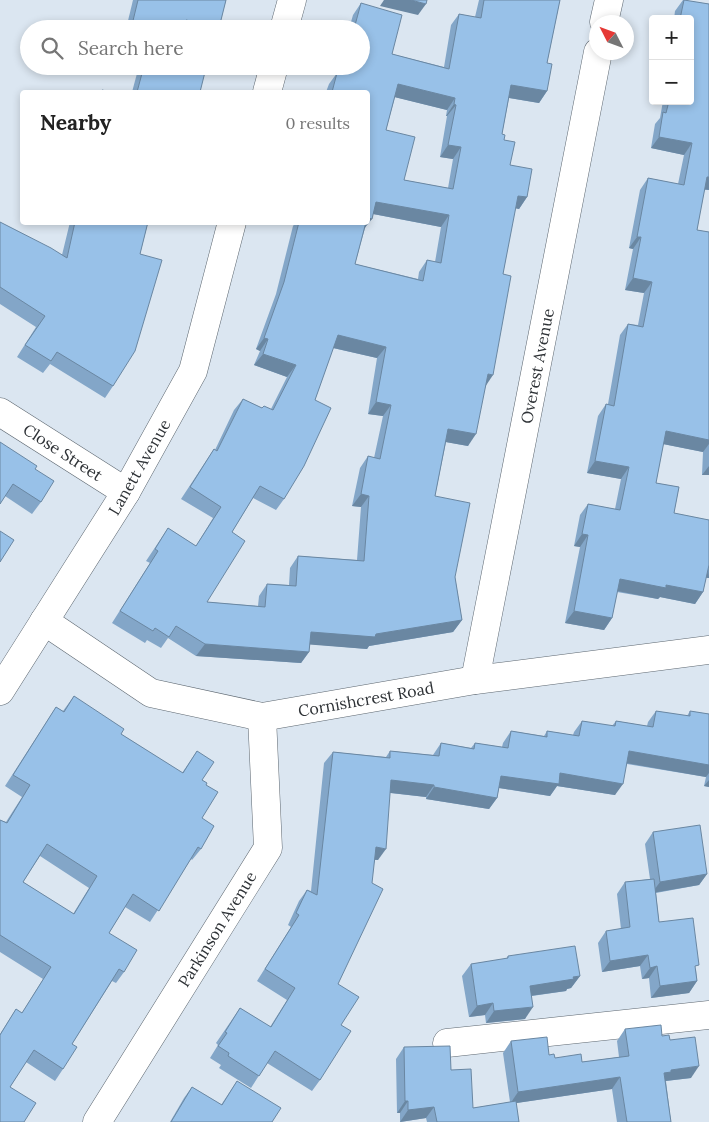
<!DOCTYPE html>
<html lang="en">
<head>
<meta charset="utf-8">
<style>
	body { margin:0; font-family:Lora,serif; background:#f2f2f2; color:#222 }
	.controls { position:absolute; right:15px; top:15px; display:grid; overflow:hidden; border-radius:5px; box-shadow:0 2px 8px #0003 }
	.controls button { width:45px; height:45px; display:grid; place-items:center; padding:0; border:0; border-bottom:1px solid #e0e0e0; background:#fff; color:#222; font:25px sans-serif }
	.compass { position:absolute; left:589px; top:15px; width:45px; height:45px; border-radius:50%; background:#fff; box-shadow:0 2px 8px #0003; rotate:312deg }
	.list { margin:0; padding:0; list-style:none }
	h2 { display:flex; justify-content:space-between; align-items:center; height:65px; margin:0; padding:0 20px; font-size:21px }
	h2 small { font-size:16px; font-weight:400; color:#767676 }
	.icon { flex:none; width:28px; height:28px; fill:none; stroke:currentColor; stroke-width:2; stroke-linecap:round; stroke-linejoin:round }
	.map { position:relative; flex:none; width:709px; height:1122px; overflow:hidden }
	.search { position:absolute; background:#fff; box-shadow:0 2px 8px #0003; left:20px; top:20px; width:350px; height:55px; display:flex; align-items:center; gap:12px; box-sizing:border-box; padding:0 18px; border-radius:28px; color:#767676; font-size:19px }
	.panel { position:absolute; background:#fff; box-shadow:0 2px 8px #0003; left:20px; top:90px; width:350px; height:135px; border-radius:5px }
	.map>svg:first-child { display:block }
	.lines { fill:none; stroke-linecap:round; stroke-linejoin:round }
	.minor-casing { stroke:#5d6770; stroke-width:29 }
	.minor { stroke:#fff; stroke-width:28 }
	.wall { fill:#83a6c8; fill-rule:evenodd }
	.shaded-wall { fill:#6a87a2 }
	.building { fill:#98c1e8; stroke:#6a87a2; fill-rule:evenodd }
	.labels { text-anchor:middle; dominant-baseline:central; stroke-width:5; stroke-linejoin:round; paint-order:stroke }
	.street-label { font-size:16px; fill:#2e3236; stroke:#fff }
</style>
</head>
<body>
<div class="map">
<svg width="709" height="1122" viewBox="0 0 709 1122">
	<rect width="100%" height="100%" fill="#dbe6f1"/>
	<g class="lines">
		<defs>
			<g id="minor">
				<polyline points="604,22 609,0"/>
				<polyline points="284,29 292,0"/>
				<polyline points="267,92 274,66"/>
				<polyline points="0,412 126,492"/>
				<polyline points="44,621 151,693 262,717 475,680 709,650"/>
				<polyline points="475,680 598,52"/>
				<polyline points="0,691 126,492 193,371 232,222"/>
				<polyline points="447,1043 709,1015"/>
				<polyline points="97,1122 268,848 262,717"/>
			</g>
		</defs>
		<use href="#minor" class="minor-casing"/>
		<use href="#minor" class="minor"/>
	</g>
	<g class="wall">
		<polygon points="133,0 226,0 218,29 126,29"/>
		<path d="M479,0H560L547,63V91L539,103L509,98L502,134L510,165L527,197L519,209L515,208L503,274L486,385L468,446L446,442L435,496L455,577L462,620L453,632L369,646L367,649L310,644L309,652L301,663L196,656L168,638L161,648L147,640L145,643L112,623L150,563L146,561L168,528L196,546L213,518L181,499L206,461L214,449L215,450L234,410L243,399L262,408L271,409L287,377L254,365L260,351L256,349L276,294L293,226L296,222H368V92H326L329,84L337,73L339,66H361V29H349L353,15L361,3L392,54L444,67L451,25L459,14L475,17ZM395,97L447,110L446,116H447L440,157L453,159L448,188L404,180L386,130ZM373,214L441,227L435,262L427,260L419,272L418,279L355,264L365,228ZM333,348L377,358L368,414L383,416L374,458L368,456L360,468L352,506L361,507L357,560L298,556L290,568L289,585L267,584L259,596L258,606L207,602L232,532L253,498L276,510L284,499L315,400Z"/>
		<polygon points="683,0 709,4 709,190 704,190 697,230 709,232 709,475 702,475 703,452 663,444 656,483 679,487 674,513 709,520 709,578 706,578 703,592 695,604 660,597 658,599 617,592 612,618 604,630 565,623 580,547 574,546 580,515 588,504 615,509 621,479 587,473 598,416 606,404 608,404 620,335 628,324 638,325 644,293 625,290 633,249 629,248 640,190 648,178 678,184 684,155 651,148 655,124 660,118 663,101 690,101 690,19 674,19 675,11"/>
		<polygon points="139,66 180,66 200,92 132,92"/>
		<polygon points="0,222 62,255 70,222 148,222 140,254 113,386 105,398 50,364 43,373 17,357 36,327 0,304"/>
		<polygon points="0,442 35,469 41,502 32,514 5,496"/>
		<path d="M74,696L121,734L182,773L197,751L202,780L206,785L202,818L201,849L192,860L191,859L150,922L125,907L109,933L124,972L116,983L112,981L72,1044L63,1069L55,1081L26,1062L10,1087L0,1122V1034L16,1009L22,1013L43,979L0,952V820L6,822L22,797L5,786L56,707L63,711ZM40,856L89,888L73,914L23,882Z"/>
		<polygon points="656,711 687,716 690,711 709,714 709,787 704,786 706,777 627,764 615,795 557,786 550,796 499,788 497,798 489,809 426,799 426,797 390,793 378,860 375,860 338,984 341,1025 320,1080 312,1091 267,1063 251,1088 219,1068 221,1065 210,1058 218,1045 216,1043 240,1008 270,1027 287,1000 257,981 291,927 288,925 299,901 307,890 311,891 324,763 333,752 386,757 390,751 433,755 441,743 471,748 475,743 502,747 503,743 511,731 544,736 547,731 573,735 574,732 582,721 612,726 616,721 647,726 648,722"/>
		<polygon points="653,832 707,874 699,885 656,893 659,922 696,970 697,981 689,993 651,998 649,978 642,979 640,966 602,972 598,943 606,931 621,929 617,894 625,882 650,879 645,844"/>
		<polygon points="508,956 580,976 571,988 567,989 566,991 532,996 525,1019 486,1023 485,1015 469,1017 462,976 471,964 506,959"/>
		<polygon points="625,1029 662,1036 670,1040 691,1078 666,1081 671,1122 617,1122 612,1089 516,1103 519,1122 427,1122 426,1118 400,1122 400,1113 397,1113 396,1059 404,1047 451,1070 473,1108 510,1102 503,1053 511,1041 555,1058 582,1062 619,1057 617,1041"/>
		<polygon points="237,1081 272,1122 170,1122 184,1098 192,1087 221,1105"/>
	</g>
	<g class="shaded-wall">
		<polygon points="384,0 411,0 426,4 418,15 380,6"/>
		<polygon points="186,20 219,28 180,29"/>
		<polygon points="398,84 455,98 447,110 390,96"/>
		<polygon points="511,85 547,91 539,103 503,97"/>
		<polygon points="454,104 456,105 447,116 446,116"/>
		<polygon points="659,137 692,143 684,155 651,148"/>
		<polygon points="448,145 461,147 453,159 440,157"/>
		<polygon points="707,177 709,177 709,190 699,188"/>
		<polygon points="518,196 527,197 519,209 510,207"/>
		<polygon points="376,202 449,215 441,227 368,213"/>
		<polygon points="368,218 372,219 363,230 364,222 368,222"/>
		<polygon points="637,237 641,237 633,249 629,248"/>
		<polygon points="633,278 652,282 644,293 625,290"/>
		<polygon points="338,335 386,347 377,358 329,347"/>
		<polygon points="264,338 268,339 260,351 256,349"/>
		<polygon points="263,354 296,365 287,377 254,365"/>
		<polygon points="488,374 493,375 485,387"/>
		<polygon points="376,402 391,405 383,416 368,414"/>
		<polygon points="448,429 476,434 468,446 440,441"/>
		<polygon points="666,431 709,440 709,444 703,452 658,443"/>
		<polygon points="595,461 629,467 621,479 587,473"/>
		<polygon points="709,466 709,475 702,475"/>
		<polygon points="361,494 369,496 361,507 352,506"/>
		<polygon points="582,534 588,535 580,547 574,546"/>
		<polygon points="708,565 709,578 700,577"/>
		<polygon points="620,579 666,585 703,592 695,604 660,597 658,599 612,590"/>
		<polygon points="574,611 612,618 604,630 565,623"/>
		<polygon points="462,620 453,632 369,646 367,649 303,644 311,632 376,634"/>
		<polygon points="205,644 309,652 301,663 196,656"/>
		<polygon points="629,751 709,765 709,773 706,777 620,762"/>
		<polygon points="560,773 623,784 615,795 557,786 550,796 493,787 501,776"/>
		<polygon points="391,780 434,785 426,797 383,792"/>
		<polygon points="709,780 709,787 704,786"/>
		<polygon points="434,787 497,798 489,809 426,799"/>
		<polygon points="376,847 386,849 378,860 368,859"/>
		<polygon points="707,874 699,885 652,893 660,882"/>
		<polygon points="648,955 640,966 602,972 610,961"/>
		<polygon points="657,966 649,978 642,979 650,968"/>
		<polygon points="580,976 571,988 567,989 566,991 522,997 530,986"/>
		<polygon points="697,981 689,993 651,998 660,986"/>
		<polygon points="493,1003 485,1015 469,1017 477,1006"/>
		<polygon points="533,1007 525,1019 486,1023 494,1011"/>
		<polygon points="699,1066 691,1078 665,1081 664,1073 671,1070"/>
		<polygon points="620,1077 612,1089 510,1104 518,1092"/>
		<polygon points="405,1101 408,1101 400,1113 397,1113"/>
		<polygon points="434,1107 426,1118 400,1122 408,1110"/>
	</g>
	<g class="building">
		<polygon points="138,0 226,0 219,28 186,20 184,29 131,29"/>
		<polygon points="411,0 427,0 426,4"/>
		<path d="M484,0H560L547,63L552,64L547,91L511,85L502,134L505,135L504,140L515,142L510,165L532,169L527,197L518,196L503,274L511,276L493,375L488,374L476,434L448,429L435,496L470,503L455,577L462,620L376,634L375,637L311,632L309,652L205,644L176,626L169,637L155,628L153,631L120,611L158,551L155,549L168,528L196,546L221,507L190,487L214,449L217,451L243,399L262,408L264,406L273,410L296,365L263,354L268,339L264,338L284,282L299,222H366L355,264L423,281L427,260L441,263L449,215L376,202L372,219L368,218V92H332L337,73L342,74L344,66H361V29H354L361,3L402,15L392,54L449,69L459,14L481,18ZM398,84L455,98L454,104L456,105L448,145L461,147L453,189L404,180L415,137L386,130ZM338,335L386,347L376,402L391,405L380,459L368,456L361,494L369,496L364,561L298,556L296,586L267,584L265,607L207,602L245,541L232,532L260,486L284,499L304,466L331,408L315,400Z"/>
		<polygon points="684,0 709,4 709,177 707,177 697,230 709,232 709,440 666,431 656,483 679,487 674,513 709,520 709,565 703,592 666,585 666,588 620,579 612,618 574,611 588,535 582,534 588,504 620,510 629,467 595,461 606,404 614,406 628,324 643,327 652,282 633,278 641,237 637,237 648,178 684,185 692,143 659,137 663,112 666,113 669,101 690,101 690,19 680,19"/>
		<polygon points="144,66 180,66 205,72 200,92 137,92"/>
		<polygon points="102,90 110,92 101,92"/>
		<polygon points="0,222 51,248 67,258 75,222 148,222 140,254 162,260 135,351 113,386 57,352 51,361 25,345 45,316 0,287"/>
		<polygon points="0,442 37,466 35,469 54,481 41,502 13,484 0,504"/>
		<polygon points="0,531 14,540 0,562"/>
		<path d="M74,696L124,729L121,734L183,773L197,751L214,762L202,780L207,783L206,785L218,792L202,818L214,826L201,849L198,847L159,911L133,894L109,933L137,950L124,972L119,969L72,1044L77,1047L63,1069L34,1050L10,1087L36,1103L24,1122H0V1035L16,1009L22,1013L51,967L0,935V820L7,823L30,785L13,775L56,707L64,712ZM47,844L97,876L74,914L23,882Z"/>
		<polygon points="656,711 690,716 690,711 709,714 709,765 629,751 623,784 560,773 559,784 501,776 497,798 434,787 434,785 391,780 386,849 376,847 372,883 383,889 338,984 359,997 341,1025 351,1031 320,1080 275,1051 259,1076 228,1056 229,1053 218,1046 227,1033 225,1032 240,1008 271,1027 295,988 265,969 299,915 296,913 307,890 317,895 333,752 390,758 390,751 439,756 441,743 474,749 475,743 508,748 511,731 547,737 547,731 579,736 582,721 615,726 616,721 653,727"/>
		<polygon points="700,825 707,874 660,882 653,832"/>
		<polygon points="654,879 659,922 693,918 699,965 695,966 697,981 660,986 657,966 650,968 648,955 610,961 606,931 630,927 625,882"/>
		<polygon points="575,946 580,976 573,977 574,979 530,986 533,1007 494,1011 493,1003 477,1006 471,964 508,958 508,956"/>
		<polygon points="661,1025 662,1036 669,1035 670,1040 695,1037 699,1066 671,1070 671,1072 664,1073 671,1122 627,1122 620,1077 518,1092 511,1041 547,1037 549,1055 554,1054 555,1058 581,1054 582,1062 629,1056 625,1029"/>
		<polygon points="450,1046 451,1070 471,1069 473,1108 516,1101 519,1122 437,1122 434,1107 408,1110 408,1101 405,1101 404,1047"/>
		<polygon points="237,1081 281,1108 272,1122 171,1122 192,1087 222,1105"/>
	</g>
	<g class="labels">
		<g class="street-label">
			<text transform="translate(537 366) rotate(-79)">Overest Avenue</text>
			<text transform="translate(63 452) rotate(33)">Close Street</text>
			<text transform="translate(139 467) rotate(-60)">Lanett Avenue</text>
			<text transform="translate(366 699) rotate(-10)">Cornishcrest Road</text>
			<text transform="translate(217 929) rotate(-58)">Parkinson Avenue</text>
		</g>
	</g>
</svg>
<div class="controls">
<button>+</button>
<button>−</button>
</div>
<svg class="compass" viewBox="-18 -18 36 36"><path d="M0-13l5 13h-10z" fill="#e53935"/><path d="M0 13l5-13h-10z" fill="#767676"/></svg>
<div class="search"><svg class="icon" aria-label="search" viewBox="0 0 24 24"><circle cx="10" cy="10" r="6"/><path d="M15 15l6 6"/></svg>Search here</div>
<section class="panel">
<h2>Nearby<small>0 results</small></h2>
<ul class="list">
</ul>
</section>
</div>
</body>
</html>
